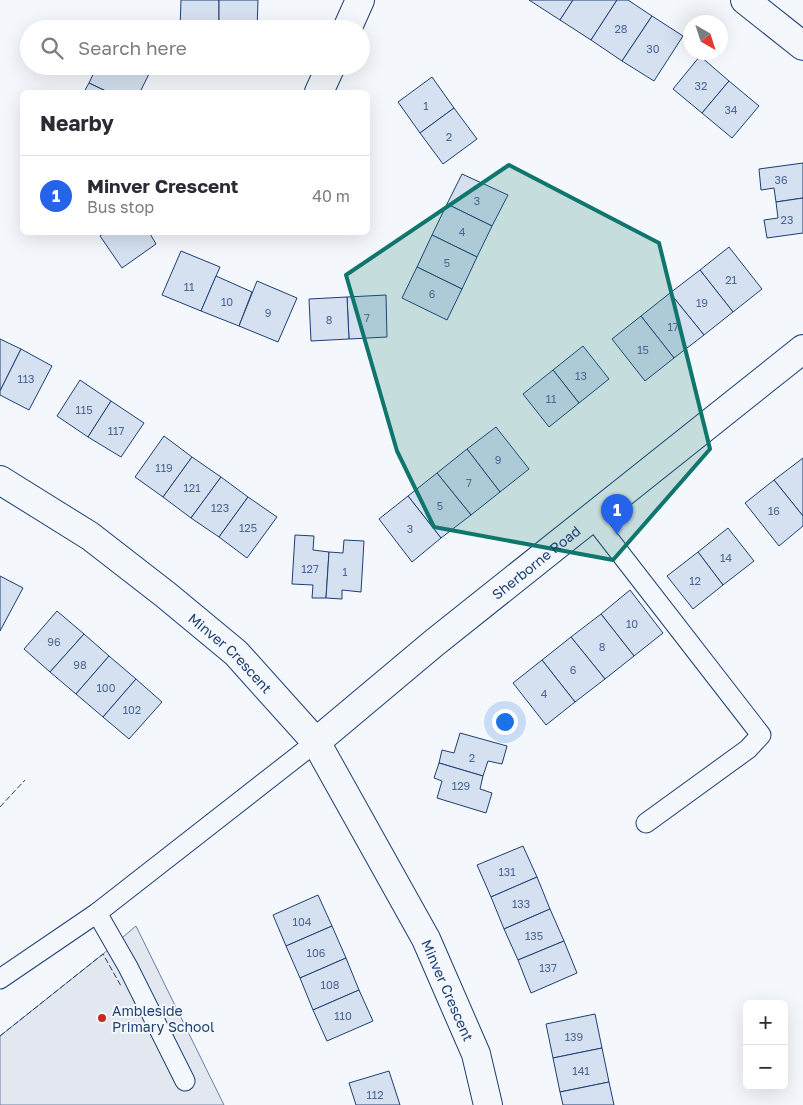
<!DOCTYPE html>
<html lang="en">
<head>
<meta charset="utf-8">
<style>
	body { margin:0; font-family:"Golos Text",sans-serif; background:#f7f7f7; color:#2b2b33 }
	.controls { position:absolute; right:15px; bottom:15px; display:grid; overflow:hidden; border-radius:8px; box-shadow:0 5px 20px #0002 }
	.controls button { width:45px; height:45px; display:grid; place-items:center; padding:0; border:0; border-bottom:1px solid #e1e1e2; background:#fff; color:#2b2b33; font:25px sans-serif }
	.compass { position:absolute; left:683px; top:15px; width:45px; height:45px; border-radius:50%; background:#fff; box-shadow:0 5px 20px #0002; rotate:141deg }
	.you { position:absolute; left:504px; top:721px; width:18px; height:18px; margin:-12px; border:4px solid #fff; border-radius:50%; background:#1a73e8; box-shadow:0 0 0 8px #1a73e833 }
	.badge { display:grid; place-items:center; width:32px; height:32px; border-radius:50%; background:#2563eb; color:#fff; font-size:16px; font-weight:700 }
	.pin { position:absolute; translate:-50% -41px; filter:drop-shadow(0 1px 2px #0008) }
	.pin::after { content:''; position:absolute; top:26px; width:18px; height:15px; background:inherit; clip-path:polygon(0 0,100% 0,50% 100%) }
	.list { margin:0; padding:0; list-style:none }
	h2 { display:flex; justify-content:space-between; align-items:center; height:65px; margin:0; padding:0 20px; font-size:21px }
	h2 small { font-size:16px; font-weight:400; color:#7c7c81 }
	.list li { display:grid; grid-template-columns:32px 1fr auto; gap:15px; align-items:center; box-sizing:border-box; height:80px; padding:0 20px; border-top:1px solid #e1e1e2 }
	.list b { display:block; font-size:19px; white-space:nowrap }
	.list p { margin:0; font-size:16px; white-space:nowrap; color:#7c7c81 }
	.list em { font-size:16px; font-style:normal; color:#7c7c81 }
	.icon { flex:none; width:28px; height:28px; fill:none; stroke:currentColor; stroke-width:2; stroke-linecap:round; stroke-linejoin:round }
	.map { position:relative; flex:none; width:803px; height:1105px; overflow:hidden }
	.search { position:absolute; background:#fff; box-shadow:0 5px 20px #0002; left:20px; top:20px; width:350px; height:55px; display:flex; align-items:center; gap:12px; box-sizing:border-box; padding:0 18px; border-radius:28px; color:#7c7c81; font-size:19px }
	.panel { position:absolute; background:#fff; box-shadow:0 5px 20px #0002; left:20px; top:90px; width:350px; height:145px; border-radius:8px }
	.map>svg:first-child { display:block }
	.parking { fill:#e3e8f0; stroke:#687fa3 }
	.building { fill:#d5e0f0; stroke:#1d3f73 }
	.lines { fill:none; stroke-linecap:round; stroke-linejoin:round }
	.service-casing { stroke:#1d3f73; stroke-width:21 }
	.minor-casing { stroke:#1d3f73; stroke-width:30 }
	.service { stroke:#f4f7fb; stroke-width:19 }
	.minor { stroke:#f4f7fb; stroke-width:28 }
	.fence { stroke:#1d3f73; stroke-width:1; stroke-dasharray:6 2.5; stroke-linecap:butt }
	.marked { fill:#0f766e; fill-opacity:0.2; stroke:#0f766e; stroke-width:4; stroke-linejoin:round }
	.poi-dot { fill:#c62828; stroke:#f4f7fb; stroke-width:2 }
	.labels { text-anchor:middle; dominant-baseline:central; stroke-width:4; stroke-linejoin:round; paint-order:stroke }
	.number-label { font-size:11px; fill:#4b6792 }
	.street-label { font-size:14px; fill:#1d3f73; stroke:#f4f7fb }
	.poi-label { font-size:14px; fill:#1d3f73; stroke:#f4f7fb; text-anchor:start }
</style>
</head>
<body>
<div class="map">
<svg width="803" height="1105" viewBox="0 0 803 1105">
	<rect width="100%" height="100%" fill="#f4f7fb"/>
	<polygon class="parking" points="136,926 224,1105 0,1105 0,1036 103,954"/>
	<g class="building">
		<polygon points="181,0 219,0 219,29 180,29"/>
		<polygon points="219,0 258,0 257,29 219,29"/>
		<polygon points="529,0 573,0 560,20"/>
		<polygon points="573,0 617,0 591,40 560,20"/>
		<polygon points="617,0 628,0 652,16 622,61 591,40"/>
		<polygon points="652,16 683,36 654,81 622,61"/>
		<polygon points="119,21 136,29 116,29"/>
		<polygon points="700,56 729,81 702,113 673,89"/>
		<polygon points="97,66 134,66 149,74 140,92 108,92 89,83"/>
		<polygon points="134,66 153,66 149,74"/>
		<polygon points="432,77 454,108 420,133 398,102"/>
		<polygon points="729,81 759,106 732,138 702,113"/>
		<polygon points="89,83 91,84 108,92 84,92"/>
		<polygon points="454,108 477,139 443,164 420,133"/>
		<polygon points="803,163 803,198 776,202 774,188 761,190 759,169"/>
		<polygon points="462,174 508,195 492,226 447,204"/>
		<polygon points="803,198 803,233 767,238 764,220 778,218 776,202"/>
		<polygon points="447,204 492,226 477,257 432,235"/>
		<polygon points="105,232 149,232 156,244 122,268 100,236"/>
		<polygon points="432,235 477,257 462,289 417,267"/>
		<polygon points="729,247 762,289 733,312 700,270"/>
		<polygon points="181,251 220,267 201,311 162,295"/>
		<polygon points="417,267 462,289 447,320 402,298"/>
		<polygon points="700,270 733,312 704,335 670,293"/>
		<polygon points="216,276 252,292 239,326 201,311"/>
		<polygon points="257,281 297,298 278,342 239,326"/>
		<polygon points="670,293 704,335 674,358 641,316"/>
		<polygon points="386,295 387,337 349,339 347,297"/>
		<polygon points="347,297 349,339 311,341 309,299"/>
		<polygon points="641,316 674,358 645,381 612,339"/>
		<polygon points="0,339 21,349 0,391"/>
		<polygon points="583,346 609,379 579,403 553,370"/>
		<polygon points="21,349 52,366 29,410 0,395 0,391"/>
		<polygon points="553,370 579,403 549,427 523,394"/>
		<polygon points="80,380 111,401 88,437 57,416"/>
		<polygon points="111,401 144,423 121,457 88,437"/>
		<polygon points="496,427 529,469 500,492 467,449"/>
		<polygon points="164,436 192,457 163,497 135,477"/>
		<polygon points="467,449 500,492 471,515 437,473"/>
		<polygon points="192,457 221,477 191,518 163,497"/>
		<polygon points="803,458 803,516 774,480"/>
		<polygon points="437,473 471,515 441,538 408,496"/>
		<polygon points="221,477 248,497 219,537 191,518"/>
		<polygon points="774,480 803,516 803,526 779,546 745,503"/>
		<polygon points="408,496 441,538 412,562 379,519"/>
		<polygon points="248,497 277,517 247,558 219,537"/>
		<polygon points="728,528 754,561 723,585 698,552"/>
		<polygon points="295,535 314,536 313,550 329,552 326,598 312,598 313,585 292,584"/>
		<polygon points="344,540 364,541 361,592 342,590 342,599 326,598 329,552 343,553"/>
		<polygon points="698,552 723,585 693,609 667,576"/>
		<polygon points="0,576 23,588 0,631"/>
		<polygon points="630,590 663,633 634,656 601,614"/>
		<polygon points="57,611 84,634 50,672 24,649"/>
		<polygon points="601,614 634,656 605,679 571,637"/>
		<polygon points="84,634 109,656 76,694 50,672"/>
		<polygon points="571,637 605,679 575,702 542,660"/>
		<polygon points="109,656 136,679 103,717 76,694"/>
		<polygon points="542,660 575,702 546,725 513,683"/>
		<polygon points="136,679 162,702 129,739 103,717"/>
		<polygon points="460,733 507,746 502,764 488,761 483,776 439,763 442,750 454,753"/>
		<polygon points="439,763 483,776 480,789 492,793 486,813 437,798 442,781 434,778"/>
		<polygon points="523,846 537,877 491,897 477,865"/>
		<polygon points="537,877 550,909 504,929 491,897"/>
		<polygon points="318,895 332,926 286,946 273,915"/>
		<polygon points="550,909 564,941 518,960 504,929"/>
		<polygon points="332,926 346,958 300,978 286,946"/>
		<polygon points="564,941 577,973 531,993 518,960"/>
		<polygon points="346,958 359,990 313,1010 300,978"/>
		<polygon points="359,990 373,1021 327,1041 313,1010"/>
		<polygon points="595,1014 602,1048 553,1058 546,1024"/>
		<polygon points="602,1048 609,1082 560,1092 553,1058"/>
		<polygon points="389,1071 400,1105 356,1105 349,1083"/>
		<polygon points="609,1082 614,1105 563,1105 560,1092"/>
	</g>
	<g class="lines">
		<defs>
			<g id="service">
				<polyline points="592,517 761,735 748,749 646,823"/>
				<polyline points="97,913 128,967 185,1081"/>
				<polyline points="0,979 97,913 316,742"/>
			</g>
			<g id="minor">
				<polyline points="745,0 803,46"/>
				<polyline points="347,29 360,0"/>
				<polyline points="319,92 331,66"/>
				<path id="s1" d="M0,480L90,536L166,595L236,653L316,742L426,939L476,1054L488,1105"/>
				<path id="s2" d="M316,742L434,643L803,349"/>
			</g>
		</defs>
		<use href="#service" class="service-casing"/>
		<use href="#minor" class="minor-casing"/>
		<use href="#service" class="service"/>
		<use href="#minor" class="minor"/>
		<g class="fence">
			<polyline points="0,807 25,780"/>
			<polyline points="0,1036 103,954 121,986"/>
		</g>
	</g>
	<path class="marked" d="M509,165L659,243L710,449L613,560L434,527L397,451L346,275Z"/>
	<circle class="poi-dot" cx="102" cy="1018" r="5"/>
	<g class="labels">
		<g class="number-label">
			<text x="621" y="28">28</text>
			<text x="653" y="48">30</text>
			<text x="701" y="85">32</text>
			<text x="426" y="105">1</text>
			<text x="731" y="109">34</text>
			<text x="449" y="136">2</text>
			<text x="781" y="179">36</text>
			<text x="477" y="200">3</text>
			<text x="787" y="219">23</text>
			<text x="462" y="231">4</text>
			<text x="447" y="262">5</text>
			<text x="731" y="279">21</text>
			<text x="189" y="286">11</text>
			<text x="432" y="293">6</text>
			<text x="227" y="301">10</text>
			<text x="702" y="302">19</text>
			<text x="268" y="312">9</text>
			<text x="367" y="317">7</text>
			<text x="329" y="319">8</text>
			<text x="673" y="326">17</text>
			<text x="643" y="349">15</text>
			<text x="581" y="375">13</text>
			<text x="26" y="378">113</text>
			<text x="551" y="398">11</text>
			<text x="84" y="409">115</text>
			<text x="116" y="430">117</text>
			<text x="498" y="459">9</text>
			<text x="164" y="467">119</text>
			<text x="469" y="482">7</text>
			<text x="192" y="487">121</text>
			<text x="440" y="505">5</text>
			<text x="220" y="507">123</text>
			<text x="774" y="510">16</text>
			<text x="248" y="527">125</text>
			<text x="410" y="528">3</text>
			<text x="726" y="557">14</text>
			<text x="310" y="568">127</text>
			<text x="345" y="571">1</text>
			<text x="695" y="580">12</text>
			<text x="632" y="623">10</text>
			<text x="54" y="641">96</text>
			<text x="602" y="646">8</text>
			<text x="80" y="664">98</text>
			<text x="573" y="669">6</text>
			<text x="106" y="687">100</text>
			<text x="544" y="693">4</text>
			<text x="132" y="709">102</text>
			<text x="472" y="757">2</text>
			<text x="461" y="785">129</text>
			<text x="507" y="871">131</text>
			<text x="521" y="903">133</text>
			<text x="302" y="921">104</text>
			<text x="534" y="935">135</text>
			<text x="316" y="952">106</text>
			<text x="548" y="967">137</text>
			<text x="330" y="984">108</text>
			<text x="343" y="1015">110</text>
			<text x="574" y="1036">139</text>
			<text x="581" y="1070">141</text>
			<text x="375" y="1094">112</text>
		</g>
		<g class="street-label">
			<text stroke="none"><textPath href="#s2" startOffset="284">Sherborne Road</textPath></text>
			<text stroke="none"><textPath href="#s1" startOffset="289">Minver Crescent</textPath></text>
			<text stroke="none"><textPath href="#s1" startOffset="694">Minver Crescent</textPath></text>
		</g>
		<g class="poi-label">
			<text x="112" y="1010">Ambleside<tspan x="112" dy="16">Primary School</tspan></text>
		</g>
	</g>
</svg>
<div class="controls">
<button>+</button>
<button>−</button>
</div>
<svg class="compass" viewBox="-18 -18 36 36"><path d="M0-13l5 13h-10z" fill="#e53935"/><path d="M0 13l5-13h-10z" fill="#7c7c81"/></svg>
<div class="you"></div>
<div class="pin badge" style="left:617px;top:535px">1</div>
<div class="search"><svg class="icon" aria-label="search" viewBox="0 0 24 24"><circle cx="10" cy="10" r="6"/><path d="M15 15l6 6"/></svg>Search here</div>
<section class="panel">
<h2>Nearby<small></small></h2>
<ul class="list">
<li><span class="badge">1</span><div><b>Minver Crescent</b><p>Bus stop</p></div><em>40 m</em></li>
</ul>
</section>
</div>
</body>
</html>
